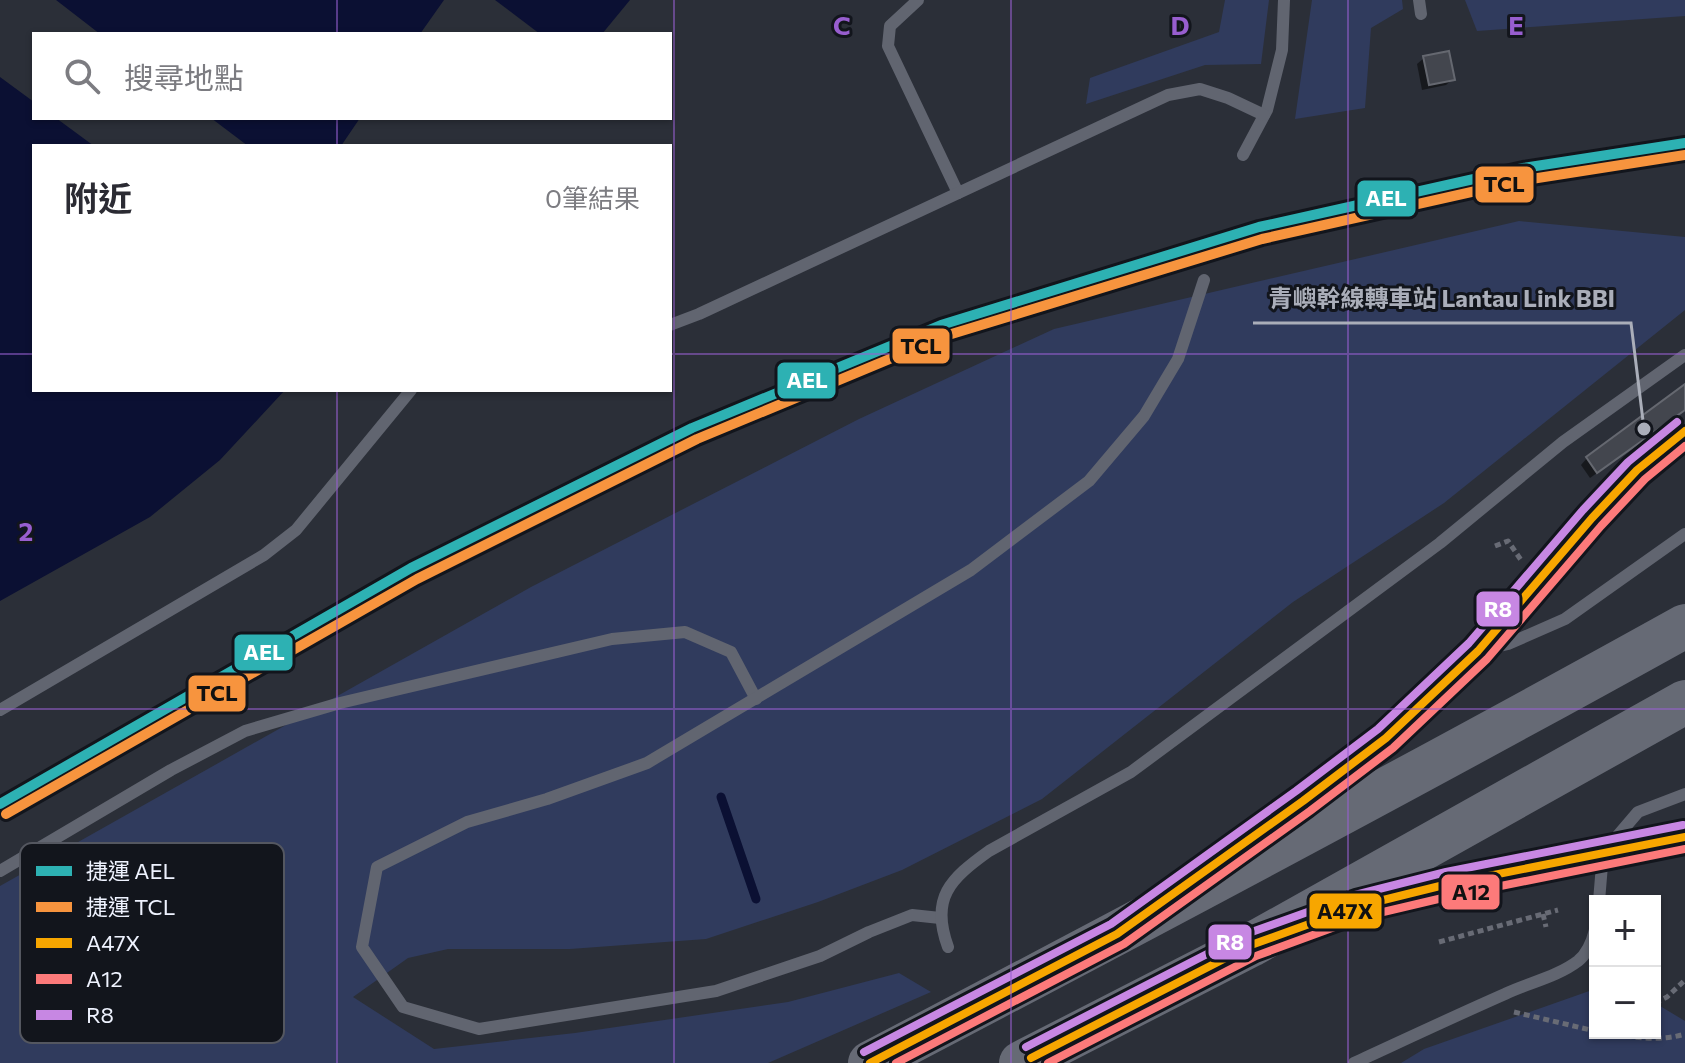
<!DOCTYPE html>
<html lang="zh-TW">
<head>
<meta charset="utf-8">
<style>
	body { margin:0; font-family:Commissioner,"Noto Sans TC",sans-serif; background:#f2f2f3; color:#2b2b33 }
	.controls { position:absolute; right:24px; bottom:24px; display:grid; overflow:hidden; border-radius:0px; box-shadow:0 2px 6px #0004 }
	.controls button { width:72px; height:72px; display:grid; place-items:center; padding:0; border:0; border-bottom:2px solid #e1e1e2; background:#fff; color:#2b2b33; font:40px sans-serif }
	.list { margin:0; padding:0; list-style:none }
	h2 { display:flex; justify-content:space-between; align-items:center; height:104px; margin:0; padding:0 32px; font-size:34px }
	h2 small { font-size:26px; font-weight:400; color:#7c7c81 }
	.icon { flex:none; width:44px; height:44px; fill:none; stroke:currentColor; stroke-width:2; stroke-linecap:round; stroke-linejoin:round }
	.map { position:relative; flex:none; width:1685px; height:1063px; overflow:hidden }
	.search { position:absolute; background:#fff; box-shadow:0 2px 6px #0004; left:32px; top:32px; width:640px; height:88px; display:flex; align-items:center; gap:20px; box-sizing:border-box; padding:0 28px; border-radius:0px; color:#7c7c81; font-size:30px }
	.panel { position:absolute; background:#fff; box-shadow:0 2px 6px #0004; left:32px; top:144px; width:640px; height:248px; border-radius:0px }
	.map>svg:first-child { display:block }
	.green { fill:#303b5d }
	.water { fill:#0b1033 }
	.pier { fill:#2b2f38 }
	.shadow { fill:#0007 }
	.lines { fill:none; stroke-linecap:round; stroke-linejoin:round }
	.stream { stroke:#0b1033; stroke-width:9 }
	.building { fill:#43464e; stroke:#656870; stroke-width:2 }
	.path { stroke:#686b75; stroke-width:5; stroke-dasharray:6 4; stroke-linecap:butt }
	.service { stroke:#616570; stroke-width:12 }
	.motorway { stroke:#666a75; stroke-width:44 }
	.bus-1-casing { stroke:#12151c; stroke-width:14 }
	.bus-2-casing { stroke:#12151c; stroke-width:14 }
	.bus-3-casing { stroke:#12151c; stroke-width:14 }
	.bus-1 { stroke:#f7a600; stroke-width:8 }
	.bus-2 { stroke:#fc7a7a; stroke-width:8 }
	.bus-3 { stroke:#c787e3; stroke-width:8 }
	.metro-1-casing { stroke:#12151c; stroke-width:16 }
	.metro-2-casing { stroke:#12151c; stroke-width:16 }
	.metro-1 { stroke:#2db1b3; stroke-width:10 }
	.metro-2 { stroke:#f7943e; stroke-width:10 }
	.grid { fill:none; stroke:#985ecf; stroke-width:2; stroke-opacity:0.55 }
	.key { fill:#12151c; stroke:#545760; stroke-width:2 }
	.key-label { font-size:22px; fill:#eef2fe }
	.grid-label { font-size:26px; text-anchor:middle; font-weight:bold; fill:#985ecf; stroke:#12151c; stroke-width:6; stroke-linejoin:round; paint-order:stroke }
	.leader { fill:none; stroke:#aaaeb9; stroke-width:3 }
	.callout-dot { fill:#aaaeb9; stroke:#12151c; stroke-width:3 }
	.callout-label { font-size:24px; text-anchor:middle; font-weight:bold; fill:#aaaeb9; stroke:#12151c; stroke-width:6; stroke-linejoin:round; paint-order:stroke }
	.line-badge { stroke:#12151c; stroke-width:3 }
	.badge-label { font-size:22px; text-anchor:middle; font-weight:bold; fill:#fff }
	.pale-badge-label { font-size:22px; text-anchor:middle; font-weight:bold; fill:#111 }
</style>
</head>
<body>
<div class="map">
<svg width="1685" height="1063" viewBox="0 0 1685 1063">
	<rect width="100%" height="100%" fill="#2b2f38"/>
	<g class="green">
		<polygon points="1225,0 1269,0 1261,64 1205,65 1086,104 1090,78 1219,32"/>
		<polygon points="1312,0 1402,0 1403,9 1371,28 1365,108 1295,119"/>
		<polygon points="1465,0 1685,0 1685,16 1477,31"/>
		<polygon points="1519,221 1685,237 1685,310 1444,503 1293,602 1042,799 902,870 818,902 706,939 570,949 448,949 408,958 353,997 434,1049 575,1033 788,1002 899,973 931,992 768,1063 0,1063 0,886 531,587 859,419 1054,329"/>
		<polygon points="1595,989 1595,1033 1655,1033 1655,1003 1685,1021 1685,1063 1401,1063 1424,1049"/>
	</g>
	<g class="water">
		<polygon points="0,0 444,0 420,34 34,34 34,118 360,118 341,146 34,146 34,390 285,390 220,460 150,517 0,601"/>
		<polygon points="495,0 630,0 602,34 540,34"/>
	</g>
	<g class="pier">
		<polygon points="0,0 56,0 100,34 34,34 34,102 0,77"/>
		<polygon points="56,118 211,118 248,146 94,146"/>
	</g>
	<g class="shadow">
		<polygon points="1424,58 1453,79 1446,85 1422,90 1417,64"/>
		<polygon points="1685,387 1685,409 1590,478 1581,465 1587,458"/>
	</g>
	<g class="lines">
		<polyline class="stream" points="721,797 756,899"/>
	</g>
	<g class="building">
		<polygon points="1449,51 1455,80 1429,85 1423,56"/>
		<polygon points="1685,384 1685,410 1597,473 1586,457"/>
	</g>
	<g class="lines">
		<g class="path">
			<polyline points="1495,546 1508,541 1521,560"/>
			<polyline points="1543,914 1546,927"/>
			<polyline points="1439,942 1558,910"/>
			<polyline points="1655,1003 1667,997 1685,980"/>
			<polyline points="1514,1012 1595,1031"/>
			<path d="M1606,1033C1632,1037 1659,1042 1685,1034"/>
		</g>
		<g class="service">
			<polyline points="918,0 890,26 888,46 958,193"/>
			<polyline points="1419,0 1421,14"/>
			<polyline points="1243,155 1267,110 1282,50 1284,0"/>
			<polyline points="670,325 699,314 1168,95 1200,89 1228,98 1264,115"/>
			<polyline points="1478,651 1508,644 1565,619 1685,534"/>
			<polyline points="0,710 264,555 296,530 411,390"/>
			<polyline points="1245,842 1386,738 1478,651 1592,518 1637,470 1685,431"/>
			<polyline points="0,871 171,770 245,731 340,703 612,639 685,632 731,652 756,699"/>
			<polyline points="1599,901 1603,853 1638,812 1685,794"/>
			<polyline points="1356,907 1448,884 1685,837"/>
			<polyline points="940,918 912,915 869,932 820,956 716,991 479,1029 403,1007 362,947 377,867 467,822 547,799 647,763 971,570 1089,481 1144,416 1178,359 1204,280"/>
			<path d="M948,947C930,898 950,879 989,851L1131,772L1440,543L1563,442L1685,355"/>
			<path d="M1354,1063C1404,1040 1455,1016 1505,994C1528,983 1557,977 1578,961C1588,953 1592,942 1595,930"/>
		</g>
		<g class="motorway">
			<path d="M870,1063C1143,920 1415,776 1685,626"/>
			<polyline points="1021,1063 1251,945 1685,702"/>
		</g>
		<defs>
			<g id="bus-1">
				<polyline points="1031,1058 1251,945 1359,906 1448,884 1685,837"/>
				<polyline points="870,1063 1117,934 1303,801 1386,738 1478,651 1592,518 1637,470 1685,431"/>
			</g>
			<g id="bus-2">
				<polyline points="896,1063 1124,944 1310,811 1393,748 1487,659 1601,526 1645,479 1685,446"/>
				<polyline points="1048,1063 1256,956 1362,917 1451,896 1685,849"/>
			</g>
			<g id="bus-3">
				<polyline points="1026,1047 1246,934 1355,895 1446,872 1683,825"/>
				<polyline points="864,1052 1111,924 1296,791 1378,729 1469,643 1583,510 1628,462 1677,422"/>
			</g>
		</defs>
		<use href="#bus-1" class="bus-1-casing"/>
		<use href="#bus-2" class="bus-2-casing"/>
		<use href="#bus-3" class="bus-3-casing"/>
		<use href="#bus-1" class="bus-1"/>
		<use href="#bus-2" class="bus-2"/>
		<use href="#bus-3" class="bus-3"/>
		<defs>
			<polyline id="metro-1" points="0,804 411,568 692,428 941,325 1259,227 1523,168 1685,143"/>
			<polyline id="metro-2" points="6,814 417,579 697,439 945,336 1262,239 1525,180 1685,155"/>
		</defs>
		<use href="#metro-1" class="metro-1-casing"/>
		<use href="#metro-2" class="metro-2-casing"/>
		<use href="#metro-1" class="metro-1"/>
		<use href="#metro-2" class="metro-2"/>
	</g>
	<path class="grid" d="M337,0V34M674,0V1063M1011,0V1063M1348,0V1063M337,118V146M0,354H34M670,354H1685M337,390V1063M0,709H1685"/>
	<rect x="20" y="843" width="264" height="200" rx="12" class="key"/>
	<rect x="36" y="866" width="36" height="10" fill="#2db1b3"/>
	<rect x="36" y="902" width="36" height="10" fill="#f7943e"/>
	<rect x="36" y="938" width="36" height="10" fill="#f7a600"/>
	<rect x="36" y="974" width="36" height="10" fill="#fc7a7a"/>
	<rect x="36" y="1010" width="36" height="10" fill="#c787e3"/>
	<g class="key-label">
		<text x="86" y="879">捷運 AEL</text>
		<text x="86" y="915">捷運 TCL</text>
		<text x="86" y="951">A47X</text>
		<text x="86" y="987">A12</text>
		<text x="86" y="1023">R8</text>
	</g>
	<g class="grid-label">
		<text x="842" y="35">C</text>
		<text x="1180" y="35">D</text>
		<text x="1516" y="35">E</text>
		<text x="26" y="541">2</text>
	</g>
	<path class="leader" d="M1644 429L1631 323H1253"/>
	<circle class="callout-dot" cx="1644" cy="429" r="8"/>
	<g class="callout-label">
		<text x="1442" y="307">青嶼幹線轉車站 Lantau Link BBI</text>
	</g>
	<g class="line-badge">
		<rect x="1474" y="165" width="61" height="39" rx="8" fill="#f7943e"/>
		<rect x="1356" y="179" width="61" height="39" rx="8" fill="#2db1b3"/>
		<rect x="891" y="327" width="60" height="38" rx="8" fill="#f7943e"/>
		<rect x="776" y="361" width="61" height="39" rx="8" fill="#2db1b3"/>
		<rect x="1475" y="590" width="46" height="38" rx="8" fill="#c787e3"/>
		<rect x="233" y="633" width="61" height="39" rx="8" fill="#2db1b3"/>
		<rect x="187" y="674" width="60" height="39" rx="8" fill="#f7943e"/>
		<rect x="1440" y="873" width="61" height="38" rx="8" fill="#fc7a7a"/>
		<rect x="1308" y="892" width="75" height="38" rx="8" fill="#f7a600"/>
		<rect x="1207" y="923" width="46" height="38" rx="8" fill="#c787e3"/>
	</g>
	<g class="badge-label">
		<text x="1386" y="206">AEL</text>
		<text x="807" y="388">AEL</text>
		<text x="1498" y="617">R8</text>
		<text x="264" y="660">AEL</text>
		<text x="1230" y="950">R8</text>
	</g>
	<g class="pale-badge-label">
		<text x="1504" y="192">TCL</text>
		<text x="921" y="354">TCL</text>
		<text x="217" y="701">TCL</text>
		<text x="1471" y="900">A12</text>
		<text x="1345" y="919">A47X</text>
	</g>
</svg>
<div class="controls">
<button>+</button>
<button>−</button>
</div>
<div class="search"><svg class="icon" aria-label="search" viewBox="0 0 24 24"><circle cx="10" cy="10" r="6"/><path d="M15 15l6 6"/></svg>搜尋地點</div>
<section class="panel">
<h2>附近<small>0筆結果</small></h2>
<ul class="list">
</ul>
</section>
</div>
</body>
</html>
